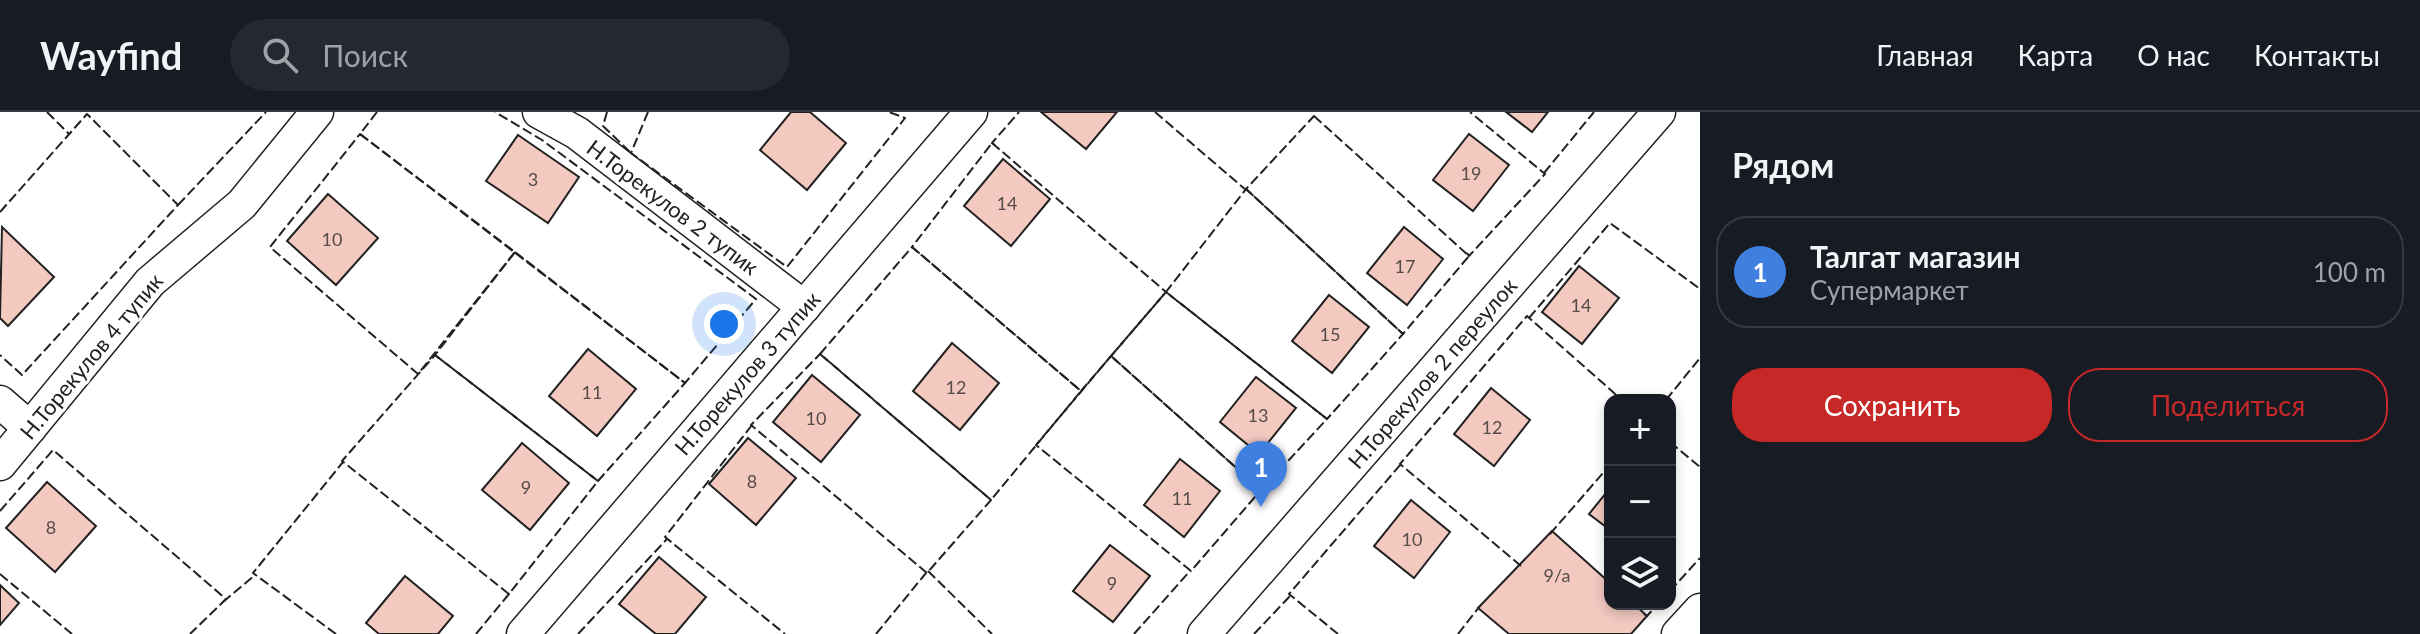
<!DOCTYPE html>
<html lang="ru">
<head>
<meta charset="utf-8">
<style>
	body { margin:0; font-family:Lato,sans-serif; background:#242831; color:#f1f3f6 }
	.controls { position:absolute; right:24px; bottom:24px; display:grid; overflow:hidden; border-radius:16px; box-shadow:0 4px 12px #0003 }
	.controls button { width:72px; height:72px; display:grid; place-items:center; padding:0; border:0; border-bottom:2px solid #363941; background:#171b24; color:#f1f3f6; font:40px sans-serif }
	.you { position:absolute; left:724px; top:212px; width:28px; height:28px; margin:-20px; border:6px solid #fff; border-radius:50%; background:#1a73e8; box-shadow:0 0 0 12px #1a73e833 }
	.badge { display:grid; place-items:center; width:52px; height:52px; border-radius:50%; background:#c62828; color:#fff; font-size:26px; font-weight:700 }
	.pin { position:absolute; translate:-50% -66px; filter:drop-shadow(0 2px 4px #0008) }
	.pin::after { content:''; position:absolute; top:42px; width:28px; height:24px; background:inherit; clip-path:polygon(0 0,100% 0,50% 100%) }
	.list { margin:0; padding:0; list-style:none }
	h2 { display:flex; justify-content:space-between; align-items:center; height:104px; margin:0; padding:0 32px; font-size:34px }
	h2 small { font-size:26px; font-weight:400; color:#9ea1a6 }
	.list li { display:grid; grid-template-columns:52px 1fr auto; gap:24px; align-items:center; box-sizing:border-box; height:112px; margin:0 16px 16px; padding:0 16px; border:2px solid #363941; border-radius:32px }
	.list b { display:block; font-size:30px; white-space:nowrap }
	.list p { margin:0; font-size:26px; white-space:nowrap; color:#9ea1a6 }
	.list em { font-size:26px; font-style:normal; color:#9ea1a6 }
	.actions { display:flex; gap:16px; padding:24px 32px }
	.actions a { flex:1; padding:18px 0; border:2px solid #c62828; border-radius:32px; text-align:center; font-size:28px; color:#c62828 }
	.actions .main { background:#c62828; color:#fff }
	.icon { flex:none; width:44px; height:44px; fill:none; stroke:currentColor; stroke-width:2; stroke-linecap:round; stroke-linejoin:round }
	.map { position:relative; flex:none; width:1700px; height:522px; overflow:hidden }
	header { display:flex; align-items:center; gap:48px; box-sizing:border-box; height:112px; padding:0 40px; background:#171b24; border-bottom:2px solid #363941 }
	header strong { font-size:38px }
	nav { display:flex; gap:44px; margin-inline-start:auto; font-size:28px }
	.search { width:560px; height:72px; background:#242831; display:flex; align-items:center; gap:20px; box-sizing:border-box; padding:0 28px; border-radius:44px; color:#9ea1a6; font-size:30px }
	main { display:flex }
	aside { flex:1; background:#171b24 }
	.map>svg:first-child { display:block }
	.building { fill:#f3c9c0; stroke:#222; stroke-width:2 }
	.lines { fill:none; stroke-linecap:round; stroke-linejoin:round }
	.minor-casing { stroke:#222; stroke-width:35 }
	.minor { stroke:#fff; stroke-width:32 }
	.fence { stroke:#222; stroke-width:2; stroke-dasharray:10 4; stroke-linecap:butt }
	.labels { text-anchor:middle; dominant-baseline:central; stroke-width:6; stroke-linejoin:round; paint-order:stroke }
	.number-label { font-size:18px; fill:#564c4a }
	.street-label { font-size:22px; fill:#222; stroke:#fff }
</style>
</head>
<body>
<header>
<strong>Wayfind</strong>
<div class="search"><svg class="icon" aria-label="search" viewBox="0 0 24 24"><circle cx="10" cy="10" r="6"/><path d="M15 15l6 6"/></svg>Поиск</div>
<nav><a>Главная</a><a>Карта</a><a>О нас</a><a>Контакты</a></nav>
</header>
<main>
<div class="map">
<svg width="1700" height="522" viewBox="0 0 1700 522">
	<rect width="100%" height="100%" fill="#fff"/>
	<g class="building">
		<polygon points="791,0 810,0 846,31 807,78 760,38"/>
		<polygon points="1041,0 1117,0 1086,37"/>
		<polygon points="1506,0 1548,0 1532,20"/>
		<polygon points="1469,22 1509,53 1473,99 1433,68"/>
		<polygon points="518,23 579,65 548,111 486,69"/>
		<polygon points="1003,47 1050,87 1011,134 964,94"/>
		<polygon points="328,82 378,126 336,173 287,129"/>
		<polygon points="2,115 54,165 8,214 0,206"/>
		<polygon points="1404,115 1443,147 1407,193 1367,161"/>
		<polygon points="1579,154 1619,186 1582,232 1542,200"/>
		<polygon points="1329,183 1369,215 1332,261 1292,229"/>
		<polygon points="952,231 999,271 960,318 913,279"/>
		<polygon points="588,237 636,277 597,324 549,284"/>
		<polygon points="812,263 860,303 821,350 773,310"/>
		<polygon points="1256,265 1296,296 1259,342 1220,310"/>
		<polygon points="1491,276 1530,308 1494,354 1454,322"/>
		<polygon points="748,326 796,366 756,413 709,372"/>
		<polygon points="522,331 569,371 530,418 482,378"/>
		<polygon points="1180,347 1220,379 1184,425 1144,393"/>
		<polygon points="47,370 96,414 55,460 6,416"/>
		<polygon points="1610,376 1610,418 1589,402"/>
		<polygon points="1411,388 1450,420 1414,466 1374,434"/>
		<polygon points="1552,419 1610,471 1610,492 1634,492 1647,504 1631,522 1509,522 1478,496"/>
		<polygon points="1110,433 1150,464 1113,510 1073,479"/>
		<polygon points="659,445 706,485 675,522 656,522 619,492"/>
		<polygon points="405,464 453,504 438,522 379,522 366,511"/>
		<polygon points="0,473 19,491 0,513"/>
	</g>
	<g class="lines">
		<defs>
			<g id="minor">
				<polyline points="539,0 577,21 804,195"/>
				<polyline points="0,290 30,316"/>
				<polyline points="0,352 150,170 242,92 317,0"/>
				<polyline points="523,522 971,0"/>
				<polyline points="1204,522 1659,0"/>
				<polyline points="1678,522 1700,498"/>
			</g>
		</defs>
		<use href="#minor" class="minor-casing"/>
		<use href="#minor" class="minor"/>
		<g class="fence">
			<polyline points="47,0 69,22"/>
			<polyline points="377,0 360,22 685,271 756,187 542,28 495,0"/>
			<polyline points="607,0 603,14 631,41"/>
			<polyline points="648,0 631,41 787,155 905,6 889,0"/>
			<polyline points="1155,0 1246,78"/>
			<polygon points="1314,4 1469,144 1403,222 1246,77"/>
			<polygon points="360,22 515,140 418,262 270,135"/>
			<polygon points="992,31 1166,180 1081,279 912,135"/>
			<polyline points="995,33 992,31 1019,0"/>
			<polyline points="1544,61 1594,0"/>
			<polygon points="1246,77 1403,222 1327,307 1166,180"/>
			<polyline points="178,93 266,0"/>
			<polyline points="0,100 87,2 178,93 22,263 0,243"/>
			<polygon points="912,135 1081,279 991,388 820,242"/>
			<polygon points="515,140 685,271 598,369 435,243"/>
			<polyline points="1467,141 1469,144 1545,62 1470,0"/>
			<polygon points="1166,180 1327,307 1261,378 1111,244"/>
			<polyline points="1529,206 1610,111 1700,177"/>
			<polygon points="820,242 991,388 927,461 751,313"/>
			<polygon points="435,243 598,369 509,482 342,349"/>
			<polygon points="1111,244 1261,378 1191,459 1036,333"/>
			<polyline points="1666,288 1700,246"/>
			<polyline points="752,313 665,425 785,522"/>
			<polyline points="1670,330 1700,355"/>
			<polyline points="0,399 53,338 226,487 190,522"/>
			<polyline points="1550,422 1610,353"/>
			<polyline points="1521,454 1400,352 1527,204 1622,288"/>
			<polyline points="928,459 992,522"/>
			<polyline points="0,462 72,522"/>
			<polyline points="1670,479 1700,446"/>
			<polyline points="223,490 255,463"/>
			<polyline points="1644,502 1647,504 1658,492"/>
			<polyline points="336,522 253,461 343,350"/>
			<polyline points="476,522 509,482 506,480"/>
			<polyline points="578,522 667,427"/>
			<polyline points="876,522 926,461"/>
			<polyline points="1134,522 1190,459"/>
			<polyline points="1254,522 1291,483"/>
			<polyline points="1338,522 1289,482 1401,352"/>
			<polyline points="1458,522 1480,494"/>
		</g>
	</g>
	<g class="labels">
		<g class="number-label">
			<text x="1471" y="61">19</text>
			<text x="533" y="67">3</text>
			<text x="1007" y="91">14</text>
			<text x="332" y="127">10</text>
			<text x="1405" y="154">17</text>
			<text x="1581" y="193">14</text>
			<text x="1330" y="222">15</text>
			<text x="956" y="275">12</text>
			<text x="592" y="280">11</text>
			<text x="1258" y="303">13</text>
			<text x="816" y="306">10</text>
			<text x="1492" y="315">12</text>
			<text x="752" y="369">8</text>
			<text x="526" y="375">9</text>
			<text x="1182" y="386">11</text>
			<text x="51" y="415">8</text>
			<text x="1412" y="427">10</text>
			<text x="1557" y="463">9/а</text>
			<text x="1112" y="471">9</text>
		</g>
		<g class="street-label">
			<text transform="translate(673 95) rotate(37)">Н.Торекулов 2 тупик</text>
			<text transform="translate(91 244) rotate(-50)">Н.Торекулов 4 тупик</text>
			<text transform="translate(747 261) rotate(-49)">Н.Торекулов 3 тупик</text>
			<text transform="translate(1432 261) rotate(-49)">Н.Торекулов 2 переулок</text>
		</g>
	</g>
</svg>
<div class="controls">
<button>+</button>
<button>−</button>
<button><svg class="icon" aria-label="layers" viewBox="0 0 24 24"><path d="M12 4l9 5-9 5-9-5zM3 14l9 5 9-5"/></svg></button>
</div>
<div class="you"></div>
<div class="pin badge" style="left:1261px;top:395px;background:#3f7fe0">1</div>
</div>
<aside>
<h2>Рядом<small></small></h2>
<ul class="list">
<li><span class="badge" style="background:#3f7fe0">1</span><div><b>Талгат магазин</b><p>Супермаркет</p></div><em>100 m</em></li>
</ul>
<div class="actions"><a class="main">Сохранить</a><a>Поделиться</a></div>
</aside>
</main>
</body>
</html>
